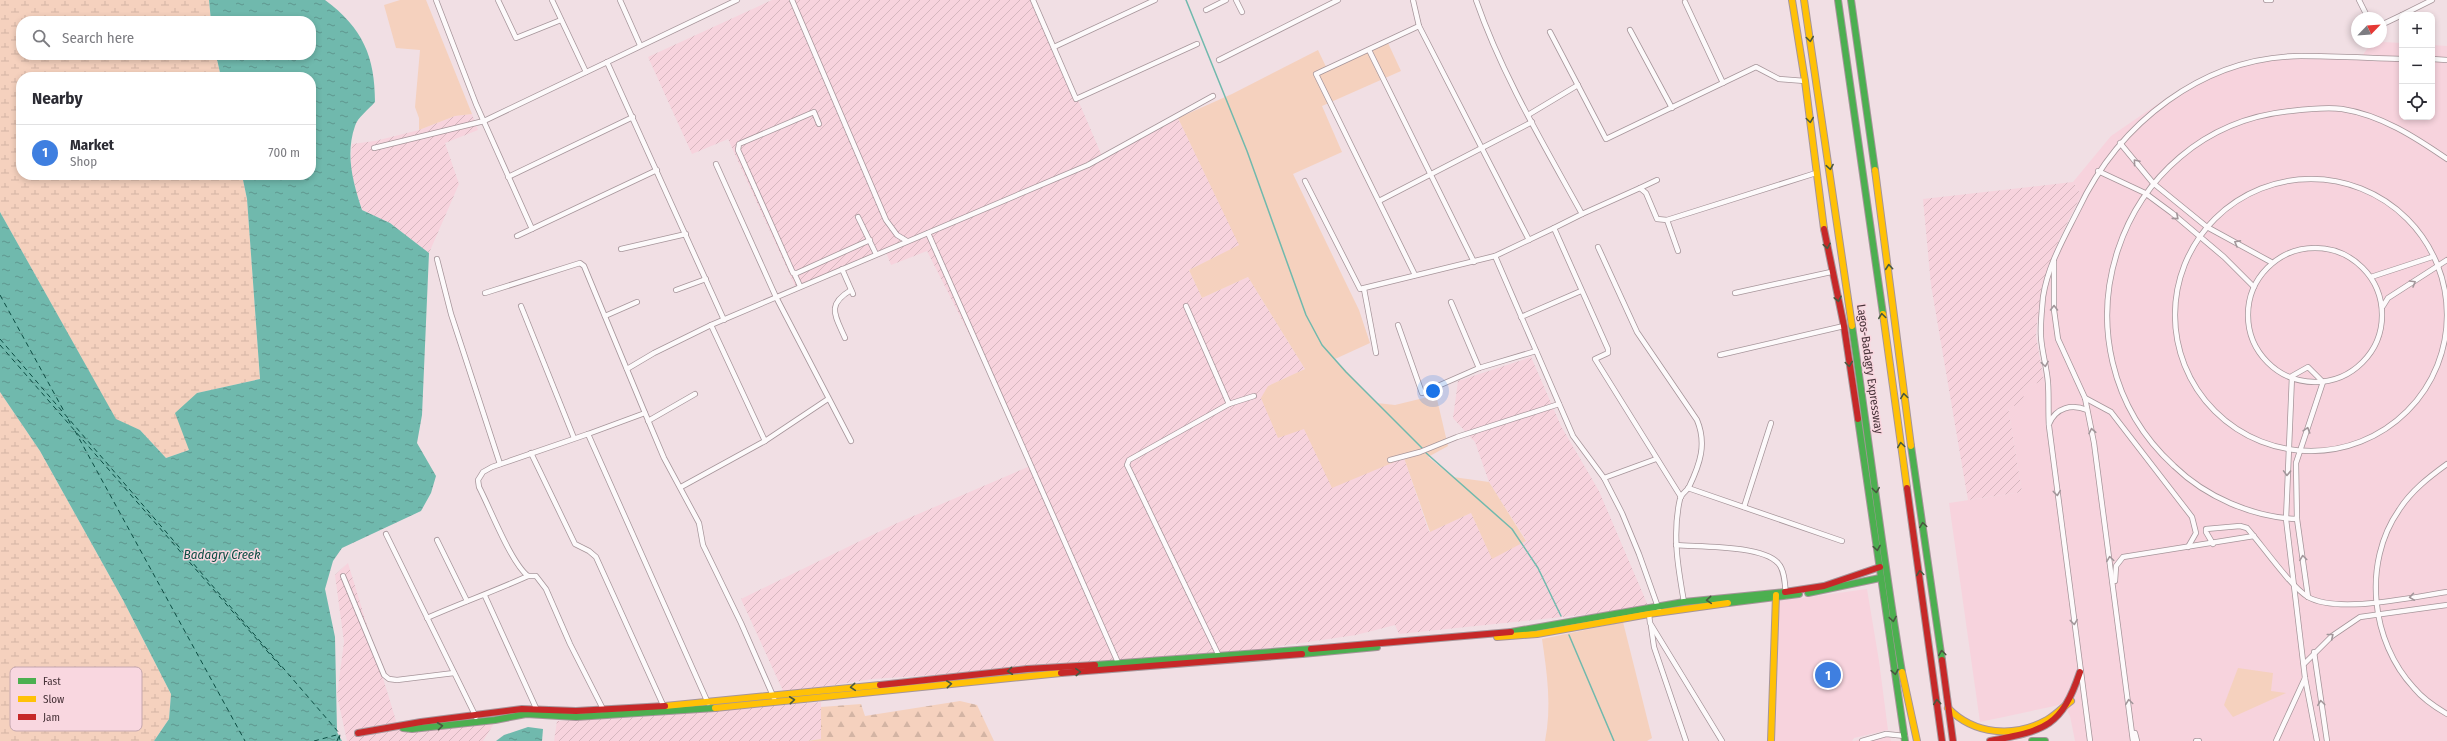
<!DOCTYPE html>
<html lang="en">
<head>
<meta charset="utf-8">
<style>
	body { margin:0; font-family:"Fira Sans Condensed",sans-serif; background:#f7f7f7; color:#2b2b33 }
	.controls { position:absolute; right:12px; top:12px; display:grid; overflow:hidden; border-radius:8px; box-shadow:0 2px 6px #0003 }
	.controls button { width:36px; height:36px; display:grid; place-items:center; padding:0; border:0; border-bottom:1px solid #e1e1e2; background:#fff; color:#2b2b33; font:20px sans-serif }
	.compass { position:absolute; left:2351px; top:12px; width:36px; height:36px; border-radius:50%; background:#fff; box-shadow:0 2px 6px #0003; rotate:65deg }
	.you { position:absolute; left:1433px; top:391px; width:14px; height:14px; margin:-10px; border:3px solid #fff; border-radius:50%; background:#1a73e8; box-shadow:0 0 0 6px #1a73e833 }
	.badge { display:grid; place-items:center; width:26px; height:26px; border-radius:50%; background:#826f74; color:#fff; font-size:13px; font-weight:700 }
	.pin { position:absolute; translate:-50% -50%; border:2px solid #fff; box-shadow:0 1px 4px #0006 }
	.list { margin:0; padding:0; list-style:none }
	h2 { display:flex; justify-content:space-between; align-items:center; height:52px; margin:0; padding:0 16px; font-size:17px }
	h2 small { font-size:13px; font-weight:400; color:#7c7c81 }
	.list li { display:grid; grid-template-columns:26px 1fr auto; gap:12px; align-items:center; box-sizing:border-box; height:56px; padding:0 16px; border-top:1px solid #e1e1e2 }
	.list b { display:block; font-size:15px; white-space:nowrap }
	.list p { margin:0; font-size:13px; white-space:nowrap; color:#7c7c81 }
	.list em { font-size:13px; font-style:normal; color:#7c7c81 }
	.icon { flex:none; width:22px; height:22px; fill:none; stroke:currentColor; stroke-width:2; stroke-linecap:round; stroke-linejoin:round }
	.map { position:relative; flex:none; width:2447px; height:741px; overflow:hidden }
	.search { position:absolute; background:#fff; box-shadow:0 2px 6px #0003; left:16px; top:16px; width:300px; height:44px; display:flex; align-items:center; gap:10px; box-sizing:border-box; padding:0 14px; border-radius:16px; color:#7c7c81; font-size:15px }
	.panel { position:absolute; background:#fff; box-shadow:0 2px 6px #0003; left:16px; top:72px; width:300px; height:108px; border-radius:16px }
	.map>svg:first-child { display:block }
	.built { fill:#f7d3dd }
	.industrial { fill:url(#industrial-furrows) }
	.grass { fill:#f5d1be }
	.forest { fill:url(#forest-firs) }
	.wetland { fill:url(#wetland-marsh) }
	.water { fill:url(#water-ripples) }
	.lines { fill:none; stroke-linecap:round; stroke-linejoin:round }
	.stream { stroke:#70b9ad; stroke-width:1.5 }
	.ferry { stroke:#0b4c42; stroke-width:1; stroke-dasharray:5 4; stroke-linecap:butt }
	.street-casing { stroke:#a6959a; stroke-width:6 }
	.fast-casing { stroke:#a6959a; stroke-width:8 }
	.slow-casing { stroke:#a6959a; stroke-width:8 }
	.jam-casing { stroke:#a6959a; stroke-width:8 }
	.street { stroke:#fdfafb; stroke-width:4.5 }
	.fast { stroke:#4caf50; stroke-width:6 }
	.slow { stroke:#ffc107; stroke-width:6 }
	.jam { stroke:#c62828; stroke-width:6 }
	.oneway { stroke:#48583f }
	.oneway2 { stroke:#a2969a }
	.labels { text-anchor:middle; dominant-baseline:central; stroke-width:3; stroke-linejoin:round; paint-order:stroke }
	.street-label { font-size:12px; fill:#473238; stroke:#f9d7e0 }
	.water-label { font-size:13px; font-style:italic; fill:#0b4c42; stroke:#f9d7e0 }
	.key { fill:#f9d7e0; stroke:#c4a6ae; stroke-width:1 }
	.key-label { font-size:11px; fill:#473238 }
</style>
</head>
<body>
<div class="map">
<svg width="2447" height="741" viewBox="0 0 2447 741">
	<defs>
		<pattern id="industrial-furrows" width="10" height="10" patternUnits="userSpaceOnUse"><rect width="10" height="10" fill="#f7d3dd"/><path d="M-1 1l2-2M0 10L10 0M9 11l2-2" fill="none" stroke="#d5b6be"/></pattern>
		<pattern id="forest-firs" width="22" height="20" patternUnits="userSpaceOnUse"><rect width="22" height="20" fill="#f5d1be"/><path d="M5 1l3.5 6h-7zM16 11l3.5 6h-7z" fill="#d3b4a4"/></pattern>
		<pattern id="wetland-marsh" width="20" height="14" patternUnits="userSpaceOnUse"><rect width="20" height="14" fill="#f5d1be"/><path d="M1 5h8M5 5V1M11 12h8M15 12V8" fill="none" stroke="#d3b4a4"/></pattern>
		<pattern id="water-ripples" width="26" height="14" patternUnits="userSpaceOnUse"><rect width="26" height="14" fill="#70b9ad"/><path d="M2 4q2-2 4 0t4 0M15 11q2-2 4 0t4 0" fill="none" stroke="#5e978e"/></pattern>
	</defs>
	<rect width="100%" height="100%" fill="#f1dfe4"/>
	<g class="built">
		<polygon points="2382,42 2402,43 2402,117 2432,117 2432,45 2447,46 2447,741 2075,741 2070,716 2064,704 1980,722 1949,503 2022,492 2008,407 2022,387 2044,381 2038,313 2042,286 2081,195 2073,182 2111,136 2168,97 2216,74 2266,60 2362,56 2367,49"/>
		<polygon points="1867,589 1879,661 1888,730 1854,738 1852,741 1773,741 1774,690 1780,601"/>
		<polygon points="1888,731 1891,741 1855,741 1872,735"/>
	</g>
	<g class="industrial">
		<polygon points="772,0 1035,0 1102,156 1178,118 1240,245 1189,270 1202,298 1248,277 1305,369 1268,386 1304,429 1404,458 1429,532 1471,513 1492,558 1526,540 1489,482 1475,442 1453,418 1458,381 1531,357 1561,426 1599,491 1649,608 1399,634 1395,625 1356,635 1197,658 872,679 784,693 741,599 895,524 1030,466 991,377 927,251 891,265 886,252 796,288 728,139 692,154 648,57"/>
		<polygon points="472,114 478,130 445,143 459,184 429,253 390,223 362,210 350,170 352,144 375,141 419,130 455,116"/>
		<polygon points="2073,182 2081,195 2059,240 2042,286 2038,313 2036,336 2044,381 2023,387 2024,404 2008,407 2022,492 1968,500 1931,285 1923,199"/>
		<polygon points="348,563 397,724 434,722 495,714 493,725 483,741 347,741 337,695 344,642 335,575"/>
		<polygon points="821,702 821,739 807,741 554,741 557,721 642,717"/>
	</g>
	<g class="grass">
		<polygon points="400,0 426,0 472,114 455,116 419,130 419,118 415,107 420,50 396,48 384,5"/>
		<polygon points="1388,43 1401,71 1322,106 1342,152 1293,174 1359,310 1370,343 1335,359 1377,403 1395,405 1436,395 1448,446 1428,457 1453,477 1489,482 1526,541 1492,559 1471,513 1430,532 1404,458 1332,488 1304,429 1278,438 1261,398 1268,386 1305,369 1248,277 1202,298 1189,270 1239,245 1178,118 1232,94 1318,50 1328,71"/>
		<path d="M1623,622L1652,738L1647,741H1545C1552,707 1547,673 1542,639Z"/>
		<polygon points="2238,668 2273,673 2271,691 2286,693 2233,717 2224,705"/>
	</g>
	<polygon class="forest" points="960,701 977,705 994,741 807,741 821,739 821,707 861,704 865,716"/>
	<g class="wetland">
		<polygon points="0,0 209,0 211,21 21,21 21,55 216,55 221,77 21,77 21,175 242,175 247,199 260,379 197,393 189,450 166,458 140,430 116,420 0,212"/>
		<polygon points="0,392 40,451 123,600 171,694 169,719 154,741 0,741"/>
	</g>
	<g class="water">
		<path d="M209,0H325C363,28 375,57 375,102C369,109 357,118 355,126C345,155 353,182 362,210L390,223L429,253L422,415L417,443L436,476L431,493L421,511L342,548L333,561L325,589L335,637L337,732L342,741H154L169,719L171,694L123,600L40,451L0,392V212L116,419L140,430L166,458L189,450L175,413L197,393L260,379L247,199L242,175H311V77H221L216,55H311V21H211Z"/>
		<polygon points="528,727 543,729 542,741 496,741 504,735"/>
	</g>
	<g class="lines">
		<g class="stream">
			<polyline points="1186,0 1247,151 1306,315 1322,345 1346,372 1423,449"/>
			<polyline points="1425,452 1512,529 1538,568 1561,616"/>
			<polyline points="1569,635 1614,741"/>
		</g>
		<g class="ferry">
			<polyline points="0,295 65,413"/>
			<polyline points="0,339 340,734 339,741"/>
			<polyline points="0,345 281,667"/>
			<polyline points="68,419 72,427"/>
			<polyline points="75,431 245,741"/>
			<polyline points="314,741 340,734"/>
			<polyline points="337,741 339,736"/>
		</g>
		<defs>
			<g id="street">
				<polyline points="436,0 476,104 532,229"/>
				<polyline points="498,0 516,38 561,20"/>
				<polyline points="552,0 586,72"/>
				<polyline points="620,0 640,45"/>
				<polyline points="792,0 886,220 897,235 907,241"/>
				<polyline points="1033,0 1076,99 1197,44"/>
				<polyline points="1236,0 1242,12"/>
				<polyline points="1413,0 1419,26 1529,240"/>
				<path d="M1476,0C1502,75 1544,145 1582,214L1554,228"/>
				<polyline points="2266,0 2271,0"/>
				<polyline points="2359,0 2368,18"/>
				<polyline points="1685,2 1723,83"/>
				<polyline points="1206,10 1226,0"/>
				<polyline points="2402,15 2432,0"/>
				<polyline points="2381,25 2402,15"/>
				<polyline points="1630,30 1672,108"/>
				<polyline points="1550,32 1606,139 1756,67 1779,79 1805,81"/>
				<polyline points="1054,47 1155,0"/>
				<polyline points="1369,50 1474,262"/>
				<polyline points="2432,59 2447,60"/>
				<polyline points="1219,60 1338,0"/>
				<polyline points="607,62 724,320"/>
				<polyline points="1528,115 1578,85"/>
				<polyline points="819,124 814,112 739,144 738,150 793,273 797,273 870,240"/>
				<polyline points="2120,143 2153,183 2207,227 2271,262"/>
				<polyline points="374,148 484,121 737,0"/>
				<polyline points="716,164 776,297 851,441"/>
				<polyline points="2098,171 2145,193 2172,213 2224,257 2254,287"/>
				<polyline points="508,177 633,117"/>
				<circle cx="2311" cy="315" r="136"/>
				<polyline points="1305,181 1360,289 1495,256 1554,228 1608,349 1608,353 1595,359 1681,497"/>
				<polyline points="1640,188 1657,180"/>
				<polyline points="1379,201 1532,122"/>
				<polyline points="1582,214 1640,188 1646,193 1657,219 1667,220 1816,173"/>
				<polyline points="858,217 876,254"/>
				<polyline points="1667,220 1678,251"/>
				<polyline points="928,233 1120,667"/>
				<polyline points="517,236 657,170"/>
				<path d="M1598,247L1637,332L1697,420C1707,444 1700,464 1689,487C1687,491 1681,494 1680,499C1672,534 1678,568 1684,602"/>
				<circle cx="2315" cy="315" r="67"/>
				<polyline points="621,249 686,234"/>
				<polyline points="1495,256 1573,436 1604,478 1622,513 1639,554 1659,610"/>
				<polyline points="437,259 451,314 500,464"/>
				<polyline points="2054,261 2054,310 2058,339 2085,398 2094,443 2133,741"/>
				<polyline points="842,269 853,294"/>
				<polyline points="794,273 800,286"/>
				<polyline points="1415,275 1316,74 1419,26"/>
				<polyline points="2371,277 2432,257"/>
				<polyline points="1364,289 1376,353"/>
				<polyline points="676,290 706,279"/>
				<polyline points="485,293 580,263 584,266 645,413 664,458 699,523 703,545 741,623 774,698"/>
				<polyline points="1735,293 1831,272"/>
				<polyline points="1451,302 1479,368"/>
				<polyline points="521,306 574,438"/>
				<polyline points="1186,306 1229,404 1129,460 1127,465 1219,656"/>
				<polyline points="2383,306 2388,298 2447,260"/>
				<polyline points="605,316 637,302"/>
				<polyline points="1521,317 1581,291"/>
				<polyline points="711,325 765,441"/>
				<polyline points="1398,325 1422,393 1479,368 1536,351"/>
				<path d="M845,338C835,315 826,305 851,290"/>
				<polyline points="1720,355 1844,326"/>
				<polyline points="627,369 654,353 711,325 1088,165 1213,96"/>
				<polyline points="2085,398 2111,412 2192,517 2196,533 2188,547"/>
				<polyline points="1229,404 1254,396"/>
				<polyline points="648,421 695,394"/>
				<path d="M2049,424C2056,407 2072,404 2087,410"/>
				<polyline points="588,434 645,413"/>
				<polyline points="531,453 575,544 589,551 596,557 664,707"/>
				<polyline points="1390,460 1420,452 1457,437 1559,404"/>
				<path d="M2447,464C2429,477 2411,491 2399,510C2362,563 2371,642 2414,688C2423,699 2435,707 2447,714"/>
				<polyline points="1604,478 1656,459"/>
				<polyline points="681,487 765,441 828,399"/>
				<polyline points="1688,488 1842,541"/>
				<polyline points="1744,507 1771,423"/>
				<path d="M2297,519C2252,517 2206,497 2174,466C2044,347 2115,128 2291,111C2308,109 2325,107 2342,109C2381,115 2415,137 2447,159"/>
				<polyline points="386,534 476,717"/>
				<polyline points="437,540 467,601"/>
				<path d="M2213,544L2206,532V529L2240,526L2247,528C2262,545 2291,587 2308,597C2338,614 2412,597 2447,592"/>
				<path d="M1676,545C1700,547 1762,545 1778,563C1785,570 1785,586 1786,596"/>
				<polyline points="343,576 384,675 389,679 397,680 454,673"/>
				<polyline points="528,576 536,576 546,589 570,644 603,709"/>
				<polyline points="2115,581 2116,566 2123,557 2254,536"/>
				<polyline points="485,596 536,708"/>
				<polyline points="2308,597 2297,519 2296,463 2323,382 2308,367 2292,376 2286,519 2305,678 2317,741"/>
				<polyline points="1649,614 1650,623 1722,741"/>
				<path d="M427,618C461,603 495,591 528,576C511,563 490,508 479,487L478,480L483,472L492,467L588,434L708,703"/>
				<polyline points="1651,626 1654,647 1686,741"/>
				<polyline points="2314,652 2327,741"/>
				<polyline points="2304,664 2332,636 2360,617 2447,605"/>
				<polyline points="2135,733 2137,741"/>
				<polyline points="1862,741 1886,734 1905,736"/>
				<path d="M2090,741L2049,426C2048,411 2049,397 2048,383C2047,368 2042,353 2041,337C2040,325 2042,310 2043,297C2048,265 2064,238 2078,210C2119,123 2202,57 2301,56C2334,56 2368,58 2402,59"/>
				<polyline points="2196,741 2199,741"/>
				<polyline points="2276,741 2305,678"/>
			</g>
			<g id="fast">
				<polyline points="1838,0 1883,314"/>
				<polyline points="1851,0 1875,170"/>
				<path d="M1852,326C1869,441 1883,557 1902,672"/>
				<polyline points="1858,419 1905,741"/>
				<polyline points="1911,446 1942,660"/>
				<polyline points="1808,593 1880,578"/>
				<polyline points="1728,603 1799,594"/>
				<polyline points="1511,632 1684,602 1785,592"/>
				<polyline points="1302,654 1377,647"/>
				<polyline points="1095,665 1311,649"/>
				<polyline points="403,728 412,729 495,720 526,714 576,717 715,708"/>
				<polyline points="2032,741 2045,741"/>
			</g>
			<g id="slow">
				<polyline points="1792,0 1805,81 1824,229"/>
				<polyline points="1804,0 1852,326"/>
				<polyline points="1875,170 1911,446"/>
				<polyline points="1883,314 1907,488"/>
				<polyline points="1497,637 1537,634 1649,614 1728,603"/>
				<polyline points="1902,672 1917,741"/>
				<polyline points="665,706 880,685"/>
				<polyline points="715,708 1061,673"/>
				<path d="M1948,708C1974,735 2014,738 2047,720C2056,715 2063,707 2071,701"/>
				<polyline points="1771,741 1776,595"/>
			</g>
			<g id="jam">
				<polyline points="1824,229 1844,326 1858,419"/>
				<polyline points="1907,488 1942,741"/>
				<polyline points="1785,592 1824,586 1880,567"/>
				<polyline points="1311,649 1511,632"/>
				<polyline points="1942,660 1953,741"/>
				<polyline points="1061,673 1302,654"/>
				<polyline points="880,685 1027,669 1095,665"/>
				<polyline points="358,733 421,722 522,709 576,711 665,706"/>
				<path d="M1990,741C2045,730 2061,728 2080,672"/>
			</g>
		</defs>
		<use href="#street" class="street-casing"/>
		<use href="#fast" class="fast-casing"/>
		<use href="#slow" class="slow-casing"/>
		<use href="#jam" class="jam-casing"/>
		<use href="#street" class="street"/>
		<use href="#fast" class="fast"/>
		<use href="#slow" class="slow"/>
		<use href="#jam" class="jam"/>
	</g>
	<defs><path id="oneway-chevron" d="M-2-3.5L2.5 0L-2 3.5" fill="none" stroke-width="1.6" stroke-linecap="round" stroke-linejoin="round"/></defs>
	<g class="oneway">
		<use href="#oneway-chevron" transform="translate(1810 39) rotate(82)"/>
		<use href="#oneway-chevron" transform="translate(1810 120) rotate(82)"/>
		<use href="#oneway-chevron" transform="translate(1830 167) rotate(81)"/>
		<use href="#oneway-chevron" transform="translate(1827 246) rotate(80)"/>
		<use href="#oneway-chevron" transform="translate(1889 267) rotate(-95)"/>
		<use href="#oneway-chevron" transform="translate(1838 299) rotate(78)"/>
		<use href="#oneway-chevron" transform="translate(1882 316) rotate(-98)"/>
		<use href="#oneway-chevron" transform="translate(1849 364) rotate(82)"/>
		<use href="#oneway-chevron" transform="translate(1904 396) rotate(-98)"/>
		<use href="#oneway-chevron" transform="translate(1901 445) rotate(-98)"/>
		<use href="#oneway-chevron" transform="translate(1876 490) rotate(83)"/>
		<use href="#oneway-chevron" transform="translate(1923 525) rotate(-98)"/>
		<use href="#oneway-chevron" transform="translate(1877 548) rotate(81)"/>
		<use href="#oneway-chevron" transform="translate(1920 573) rotate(-98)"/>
		<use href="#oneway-chevron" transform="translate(1709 600) rotate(175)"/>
		<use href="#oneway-chevron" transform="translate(1893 619) rotate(81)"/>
		<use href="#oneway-chevron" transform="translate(1942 653) rotate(-97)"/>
		<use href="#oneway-chevron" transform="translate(1010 671) rotate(174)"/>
		<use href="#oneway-chevron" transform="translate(1078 672) rotate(-3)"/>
		<use href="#oneway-chevron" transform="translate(1895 672) rotate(81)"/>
		<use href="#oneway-chevron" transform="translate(949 684) rotate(-6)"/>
		<use href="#oneway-chevron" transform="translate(853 687) rotate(175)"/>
		<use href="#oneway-chevron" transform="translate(792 700) rotate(-6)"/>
		<use href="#oneway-chevron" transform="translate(1937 702) rotate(-96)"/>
		<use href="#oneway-chevron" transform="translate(440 726) rotate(-7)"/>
	</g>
	<g class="oneway2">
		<use href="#oneway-chevron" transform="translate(2136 162) rotate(-130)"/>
		<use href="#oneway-chevron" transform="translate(2176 217) rotate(41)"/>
		<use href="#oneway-chevron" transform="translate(2237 243) rotate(-151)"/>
		<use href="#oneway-chevron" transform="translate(2413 283) rotate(-30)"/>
		<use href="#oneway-chevron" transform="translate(2054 308) rotate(-90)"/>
		<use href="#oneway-chevron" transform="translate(2045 364) rotate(81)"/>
		<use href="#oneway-chevron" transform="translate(2307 430) rotate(-73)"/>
		<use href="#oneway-chevron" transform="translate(2092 431) rotate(-101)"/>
		<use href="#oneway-chevron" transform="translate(2287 473) rotate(92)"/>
		<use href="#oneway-chevron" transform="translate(2057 493) rotate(83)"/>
		<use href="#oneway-chevron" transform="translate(2303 558) rotate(-98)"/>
		<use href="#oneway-chevron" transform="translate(2110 559) rotate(-98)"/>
		<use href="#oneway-chevron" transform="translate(2412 597) rotate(172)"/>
		<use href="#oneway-chevron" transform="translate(2074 622) rotate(83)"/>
		<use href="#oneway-chevron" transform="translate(2331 636) rotate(-39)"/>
		<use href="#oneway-chevron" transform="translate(2129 702) rotate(-98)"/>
		<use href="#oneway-chevron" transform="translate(2321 703) rotate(-97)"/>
	</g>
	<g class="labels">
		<g class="street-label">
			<text transform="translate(1870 369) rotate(82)">Lagos-Badagry Expressway</text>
		</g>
		<g class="water-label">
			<text x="222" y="554">Badagry Creek</text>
		</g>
	</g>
	<rect x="10" y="667" width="132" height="64" rx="6" class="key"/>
	<rect x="18" y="678" width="18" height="6" fill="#4caf50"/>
	<rect x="18" y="696" width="18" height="6" fill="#ffc107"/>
	<rect x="18" y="714" width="18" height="6" fill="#c62828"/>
	<g class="key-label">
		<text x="43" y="685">Fast</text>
		<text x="43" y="703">Slow</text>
		<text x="43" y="721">Jam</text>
	</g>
</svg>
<div class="controls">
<button>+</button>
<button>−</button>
<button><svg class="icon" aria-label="locate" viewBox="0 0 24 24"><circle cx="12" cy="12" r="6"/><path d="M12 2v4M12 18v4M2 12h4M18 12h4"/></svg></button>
</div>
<svg class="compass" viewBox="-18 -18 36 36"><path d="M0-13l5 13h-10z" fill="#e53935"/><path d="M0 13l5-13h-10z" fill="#7c7c81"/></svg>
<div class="you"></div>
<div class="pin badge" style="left:1828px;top:675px;background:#3f7fe0">1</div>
<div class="search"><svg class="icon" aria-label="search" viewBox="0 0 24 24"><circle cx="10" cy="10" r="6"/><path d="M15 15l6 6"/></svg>Search here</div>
<section class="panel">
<h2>Nearby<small></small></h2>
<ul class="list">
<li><span class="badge" style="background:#3f7fe0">1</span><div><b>Market</b><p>Shop</p></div><em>700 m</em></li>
</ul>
</section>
</div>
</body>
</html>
